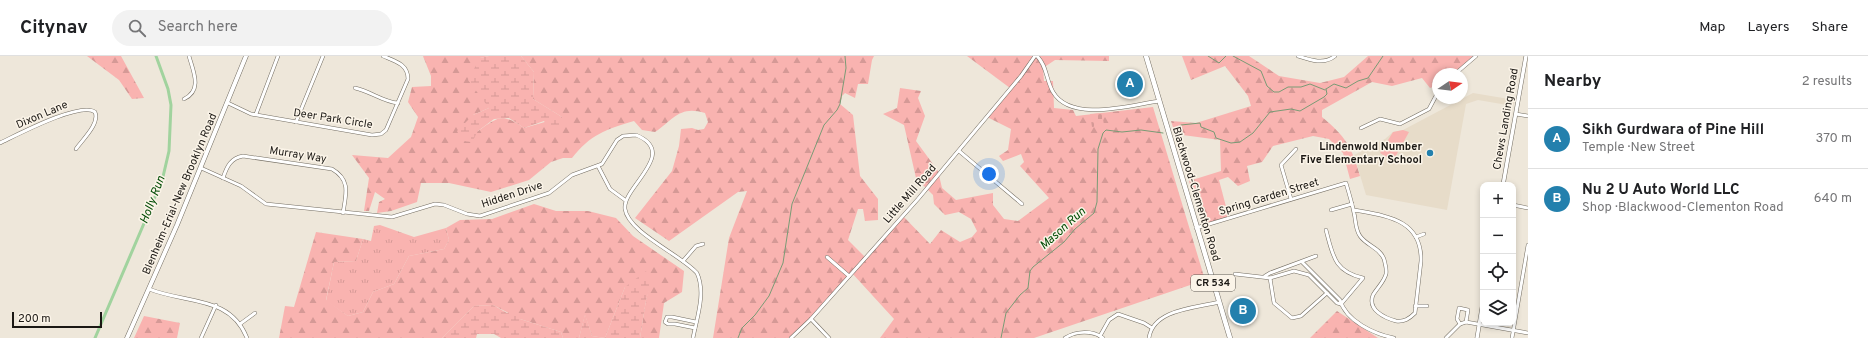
<!DOCTYPE html>
<html lang="en">
<head>
<meta charset="utf-8">
<style>
	body { margin:0; font-family:Overpass,sans-serif; background:#f2f2f2; color:#202124 }
	.controls { position:absolute; right:12px; bottom:12px; display:grid; overflow:hidden; border-radius:8px; box-shadow:0 2px 6px #0003 }
	.controls button { width:36px; height:36px; display:grid; place-items:center; padding:0; border:0; border-bottom:1px solid #e0e0e0; background:#fff; color:#202124; font:20px sans-serif }
	.compass { position:absolute; left:1432px; top:12px; width:36px; height:36px; border-radius:50%; background:#fff; box-shadow:0 2px 6px #0003; rotate:77deg }
	.scale { position:absolute; left:12px; bottom:10px; width:90px; box-sizing:border-box; padding-left:4px; border:2px solid #1b1814; border-top:0; font-size:11px; line-height:14px; white-space:nowrap; color:#1b1814; -webkit-text-stroke:3px #fbf4e8; paint-order:stroke }
	.you { position:absolute; left:989px; top:118px; width:14px; height:14px; margin:-10px; border:3px solid #fff; border-radius:50%; background:#1a73e8; box-shadow:0 0 0 6px #1a73e833 }
	.badge { display:grid; place-items:center; width:26px; height:26px; border-radius:50%; background:#2380ad; color:#fff; font-size:13px; font-weight:700 }
	.pin { position:absolute; translate:-50% -50%; border:2px solid #fff; box-shadow:0 1px 4px #0006 }
	.list { margin:0; padding:0; list-style:none }
	h2 { display:flex; justify-content:space-between; align-items:center; height:52px; margin:0; padding:0 16px; font-size:17px }
	h2 small { font-size:13px; font-weight:400; color:#757577 }
	.list li { display:grid; grid-template-columns:26px 1fr auto; gap:12px; align-items:center; box-sizing:border-box; height:60px; padding:0 16px; border-top:1px solid #e0e0e0 }
	.list b { display:block; font-size:15px; white-space:nowrap }
	.list p { margin:0; font-size:13px; white-space:nowrap; color:#757577 }
	.list em { font-size:13px; font-style:normal; color:#757577 }
	.icon { flex:none; width:22px; height:22px; fill:none; stroke:currentColor; stroke-width:2; stroke-linecap:round; stroke-linejoin:round }
	.map { position:relative; flex:none; width:1528px; height:282px; overflow:hidden }
	header { display:flex; align-items:center; gap:24px; box-sizing:border-box; height:56px; padding:0 20px; background:#fff; border-bottom:1px solid #e0e0e0 }
	header strong { font-size:19px }
	nav { display:flex; gap:22px; margin-inline-start:auto; font-size:14px }
	.search { width:280px; height:36px; background:#f2f2f2; display:flex; align-items:center; gap:10px; box-sizing:border-box; padding:0 14px; border-radius:22px; color:#757577; font-size:15px }
	main { display:flex }
	aside { flex:1; background:#fff }
	.map>svg:first-child { display:block }
	.built { fill:#e7dcc9 }
	.grass { fill:url(#grass-tufts) }
	.forest { fill:url(#forest-firs) }
	.wetland { fill:url(#wetland-marsh) }
	.cemetery { fill:url(#cemetery-stones) }
	.green { fill:#f9b3b0 }
	.lines { fill:none; stroke-linecap:round; stroke-linejoin:round }
	.stream { stroke:#799b75; stroke-width:1 }
	.canal { stroke:#a1d39e; stroke-width:3 }
	.minor-casing { stroke:#736d62; stroke-width:4 }
	.tertiary-casing { stroke:#736d62; stroke-width:4.5 }
	.secondary-casing { stroke:#736d62; stroke-width:5 }
	.primary-casing { stroke:#736d62; stroke-width:5.5 }
	.minor { stroke:#fff; stroke-width:3 }
	.tertiary { stroke:#fff; stroke-width:3.5 }
	.secondary { stroke:#fff; stroke-width:4 }
	.primary { stroke:#fff; stroke-width:4.5 }
	.poi-dot { fill:#2380ad; stroke:#fbf4e8; stroke-width:1.5 }
	.labels { text-anchor:middle; dominant-baseline:central; stroke-width:3; stroke-linejoin:round; paint-order:stroke }
	.shield { fill:#fbf4e8; stroke:#5e5a54; stroke-width:1 }
	.shield-label { font-size:10px; font-weight:bold; fill:#1b1814 }
	.street-label { font-size:11px; fill:#1b1814; stroke:#fbf4e8 }
	.poi-label { font-size:11px; font-weight:bold; fill:#1b1814; stroke:#fbf4e8; text-anchor:end }
	.water-label { font-size:12px; font-style:italic; fill:#004b04; stroke:#fbf4e8 }
</style>
</head>
<body>
<header>
<strong>Citynav</strong>
<div class="search"><svg class="icon" aria-label="search" viewBox="0 0 24 24"><circle cx="10" cy="10" r="6"/><path d="M15 15l6 6"/></svg>Search here</div>
<nav><a>Map</a><a>Layers</a><a>Share</a></nav>
</header>
<main>
<div class="map">
<svg width="1528" height="282" viewBox="0 0 1528 282">
	<defs>
		<pattern id="grass-tufts" width="24" height="20" patternUnits="userSpaceOnUse"><rect width="24" height="20" fill="#f9b3b0"/><path d="M3 7l-1-3M5 7V3M7 7l1-3M15 17l-1-3M17 17v-4M19 17l1-3" fill="none" stroke="#d59996"/></pattern>
		<pattern id="forest-firs" width="22" height="20" patternUnits="userSpaceOnUse"><rect width="22" height="20" fill="#f9b3b0"/><path d="M5 1l3.5 6h-7zM16 11l3.5 6h-7z" fill="#d59996"/></pattern>
		<pattern id="wetland-marsh" width="20" height="14" patternUnits="userSpaceOnUse"><rect width="20" height="14" fill="#f9b3b0"/><path d="M1 5h8M5 5V1M11 12h8M15 12V8" fill="none" stroke="#d59996"/></pattern>
		<pattern id="cemetery-stones" width="16" height="16" patternUnits="userSpaceOnUse"><rect width="16" height="16" fill="#f9b3b0"/><path d="M2 7V4a2 2 0 0 1 4 0v3zM10 15v-3a2 2 0 0 1 4 0v3z" fill="#d59996"/></pattern>
	</defs>
	<rect width="100%" height="100%" fill="#eee7da"/>
	<polygon class="built" points="1473,37 1515,44 1513,50 1478,44 1466,48 1447,154 1366,139 1354,99 1385,83 1393,76 1403,74"/>
	<polygon class="grass" points="380,169 414,181 446,172 449,184 444,193 409,200 394,228 373,236 363,256 348,260 326,245 334,206 356,205 363,183 371,185 374,170"/>
	<g class="forest">
		<polygon points="87,0 121,0 144,42 132,43 119,24"/>
		<path d="M423,0H489L480,2L489,52L473,59L478,75C499,60 502,57 524,72L562,61L533,43L534,16L521,0H874L872,4L868,28H858L855,42L845,37L842,40L840,48L853,59L860,120L878,143V164L865,165L863,153H858L848,184L865,201L902,159L930,188L941,174L960,186L972,181L977,175L971,163L959,156L945,159L934,148L933,139L916,122L904,69L883,58L897,52L900,32L921,35L918,42L925,60L916,85L938,115L942,132L956,144L993,137V149L1004,163L1018,165L1049,142L1020,110L1024,106L1021,98L1003,105L999,100L1008,94L1011,73L987,61L1010,32L967,0H1109V5L1055,4L1043,12L1044,25H1053L1054,52L1073,54L1076,60L1153,51L1205,224L1034,282H880L894,263L851,216L792,282H713L729,182L747,135L738,136L669,185L635,162L672,115L679,90L681,73L692,72L698,74L704,73L708,66L705,57C680,49 674,63 655,76L642,74L634,65C606,73 590,79 572,102H563L551,106L529,124L491,136L449,127H421L417,146L391,155L377,157L379,146L385,143L375,136L369,155H364L369,122L352,99L388,102L411,81L418,61L408,46L412,31L431,30V20Z"/>
		<path d="M1182,0H1249L1279,20L1320,27L1344,21L1368,0H1473L1454,18H1438V29L1430,32L1422,22L1392,30L1372,26L1322,54V61C1345,80 1352,91 1360,120L1350,123L1343,97L1329,83L1313,80L1273,90L1262,106L1247,110L1250,125L1238,130L1228,121L1219,124L1229,162L1203,170L1189,125L1221,115L1220,84L1175,78L1171,65L1196,67L1251,50L1248,40L1225,10L1191,24Z"/>
		<polygon points="534,148 556,155 588,155 616,162 633,180 684,215 682,236 664,247 659,282 640,282 646,244 650,229 625,231 605,282 592,280 585,259 579,282 563,282 561,276 520,263 493,249 474,250 442,282 279,282 285,250 294,251 316,176 363,183 356,205 334,206 326,244 348,260 363,256 373,236 394,228 409,200 444,193 449,184 446,172 460,164 492,163"/>
		<polygon points="1337,255 1378,282 1310,282"/>
		<polygon points="144,260 180,267 177,282 134,282"/>
	</g>
	<g class="wetland">
		<polygon points="489,0 521,0 534,16 533,43 562,61 560,74 551,77 544,65 524,72 509,62 494,63 478,75 472,86 462,85 457,75 473,59 489,52 468,24 480,2"/>
		<polygon points="646,215 651,229 646,244 640,282 579,282 585,258 592,280 605,282 625,231"/>
		<polygon points="493,249 507,257 516,254 520,263 561,276 563,282 501,282 494,278 477,278 476,282 442,282 474,250"/>
	</g>
	<polygon class="cemetery" points="1102,57 1104,69 1092,71 1090,58"/>
	<polygon class="green" points="1403,74 1409,76 1393,105 1380,97 1393,76"/>
	<g class="lines">
		<g class="stream">
			<polyline points="1208,0 1219,7 1226,0"/>
			<polyline points="1233,0 1261,15 1267,30 1274,36 1279,36 1288,31 1301,31 1310,28 1325,34"/>
			<polyline points="1326,33 1334,28 1346,32 1358,25 1368,22 1383,0"/>
			<polyline points="1174,74 1181,69 1200,67 1201,71 1214,76 1216,82 1231,87 1240,86 1253,77 1270,56 1291,53 1300,55 1324,41 1327,38 1326,33"/>
			<polyline points="151,151 154,143"/>
			<polyline points="738,282 742,272 755,259 769,240 783,207 792,148 824,69 837,54 840,48 846,12 845,0"/>
			<polyline points="1001,282 1006,257 1020,239 1028,232 1030,215 1033,211 1064,186 1075,173 1094,157 1097,146 1098,93 1103,77 1106,74 1122,76 1141,74 1163,77"/>
		</g>
		<g class="canal">
			<polyline points="154,143 162,125 169,95 171,49 168,33 156,0"/>
			<polyline points="95,282 151,151"/>
		</g>
		<defs>
			<g id="minor">
				<path d="M1037,0C1047,10 1046,24 1053,36C1071,67 1131,49 1159,45"/>
				<path d="M1298,0C1310,4 1324,9 1335,0"/>
				<polyline points="1455,18 1476,0"/>
				<path d="M355,32C370,35 383,46 398,47"/>
				<path d="M184,43C203,34 193,15 189,0"/>
				<path d="M228,47L251,58L372,79L381,78L386,74L408,23C408,8 395,5 383,0"/>
				<polyline points="256,58 278,0"/>
				<polyline points="1516,58 1528,60"/>
				<polyline points="296,66 323,0"/>
				<polyline points="1361,72 1380,63 1400,68 1429,53 1438,36"/>
				<path d="M0,87C17,79 81,45 95,56C100,68 82,84 76,93"/>
				<polyline points="959,95 1022,148"/>
				<polyline points="598,110 610,133 625,144"/>
				<path d="M201,112L241,130L266,148L392,161L435,148L444,149L467,158L480,160L549,137L572,119L602,108L617,84L623,80L636,79C680,97 622,131 625,153C628,176 681,199 697,217C706,237 697,261 693,282"/>
				<path d="M223,122C227,110 231,102 243,100L332,113C351,124 346,138 343,157"/>
				<polyline points="1291,143 1281,109 1296,93"/>
				<polyline points="1513,149 1528,152"/>
				<polyline points="1331,154 1352,148"/>
				<path d="M1196,172L1346,127C1349,137 1352,147 1354,157C1356,165 1355,173 1360,180C1367,190 1379,191 1384,203C1385,207 1387,214 1386,218C1384,226 1377,232 1373,239C1367,254 1385,262 1396,265C1404,266 1409,263 1415,257L1421,205C1422,163 1386,160 1354,154"/>
				<path d="M1326,174C1333,200 1334,215 1363,222L1341,248"/>
				<polyline points="1416,181 1424,178"/>
				<polyline points="827,201 849,220"/>
				<polyline points="683,205 696,190 703,188"/>
				<path d="M1302,206L1340,244C1346,265 1374,278 1394,282"/>
				<polyline points="1235,218 1270,222 1274,247 1292,262 1301,260 1327,237"/>
				<polyline points="1265,220 1270,217 1316,200"/>
				<polyline points="1270,222 1294,215 1309,219 1337,247 1341,248"/>
				<path d="M149,233C186,248 230,239 247,282"/>
				<polyline points="1415,250 1427,250"/>
				<polyline points="811,263 829,282"/>
				<polyline points="240,268 255,257"/>
				<polyline points="1460,268 1457,263 1459,252 1468,254 1466,266"/>
				<polyline points="695,272 675,268 668,268 665,266 667,261 672,261 696,266"/>
				<polyline points="1100,280 1109,264 1118,258 1144,267 1152,272"/>
				<polyline points="201,282 216,249"/>
				<polyline points="791,282 811,263 918,143 1021,20 1035,0"/>
				<path d="M1065,282C1076,275 1092,274 1103,282"/>
				<path d="M1149,282C1153,253 1196,252 1219,246"/>
				<polyline points="1446,282 1460,268 1466,266 1528,277"/>
				<polyline points="1512,282 1528,189"/>
			</g>
			<g id="tertiary">
				<polyline points="1503,129 1526,0"/>
				<polyline points="1477,282 1483,246"/>
			</g>
			<polyline id="secondary" points="127,282 177,169 246,0"/>
			<polyline id="primary" points="1146,0 1230,282"/>
		</defs>
		<use href="#minor" class="minor-casing"/>
		<use href="#tertiary" class="tertiary-casing"/>
		<use href="#secondary" class="secondary-casing"/>
		<use href="#primary" class="primary-casing"/>
		<use href="#minor" class="minor"/>
		<use href="#tertiary" class="tertiary"/>
		<use href="#secondary" class="secondary"/>
		<use href="#primary" class="primary"/>
	</g>
	<circle class="poi-dot" cx="1430" cy="97" r="4"/>
	<g class="labels">
		<rect class="shield" x="1191" y="219" width="44" height="16" rx="3"/>
		<g class="shield-label">
			<text x="1213" y="227">CR 534</text>
		</g>
		<g class="street-label">
			<text transform="translate(42 59) rotate(-23)">Dixon Lane</text>
			<text transform="translate(333 63) rotate(9)">Deer Park Circle</text>
			<text transform="translate(1506 63) rotate(-80)">Chews Landing Road</text>
			<text transform="translate(298 99) rotate(9)">Murray Way</text>
			<text transform="translate(180 138) rotate(-67)">Blenheim-Erial-New Brooklyn Road</text>
			<text transform="translate(910 138) rotate(-49)">Little Mill Road</text>
			<text transform="translate(1196 138) rotate(73)">Blackwood-Clementon Road</text>
			<text transform="translate(512 139) rotate(-18)">Hidden Drive</text>
			<text transform="translate(1269 141) rotate(-17)">Spring Garden Street</text>
		</g>
		<g class="poi-label">
			<text x="1422" y="91">Lindenwold Number<tspan x="1422" dy="13">Five Elementary School</tspan></text>
		</g>
		<g class="water-label">
			<text transform="translate(153 144) rotate(-69)">Holly Run</text>
			<text transform="translate(1063 173) rotate(-42)">Mason Run</text>
		</g>
	</g>
</svg>
<div class="controls">
<button>+</button>
<button>−</button>
<button><svg class="icon" aria-label="locate" viewBox="0 0 24 24"><circle cx="12" cy="12" r="6"/><path d="M12 2v4M12 18v4M2 12h4M18 12h4"/></svg></button>
<button><svg class="icon" aria-label="layers" viewBox="0 0 24 24"><path d="M12 4l9 5-9 5-9-5zM3 14l9 5 9-5"/></svg></button>
</div>
<svg class="compass" viewBox="-18 -18 36 36"><path d="M0-13l5 13h-10z" fill="#e53935"/><path d="M0 13l5-13h-10z" fill="#757577"/></svg>
<div class="scale">200 m</div>
<div class="you"></div>
<div class="pin badge" style="left:1130px;top:28px">A</div>
<div class="pin badge" style="left:1243px;top:255px">B</div>
</div>
<aside>
<h2>Nearby<small>2 results</small></h2>
<ul class="list">
<li><span class="badge">A</span><div><b>Sikh Gurdwara of Pine Hill</b><p>Temple · New Street</p></div><em>370 m</em></li>
<li><span class="badge">B</span><div><b>Nu 2 U Auto World LLC</b><p>Shop · Blackwood-Clementon Road</p></div><em>640 m</em></li>
</ul>
</aside>
</main>
</body>
</html>
